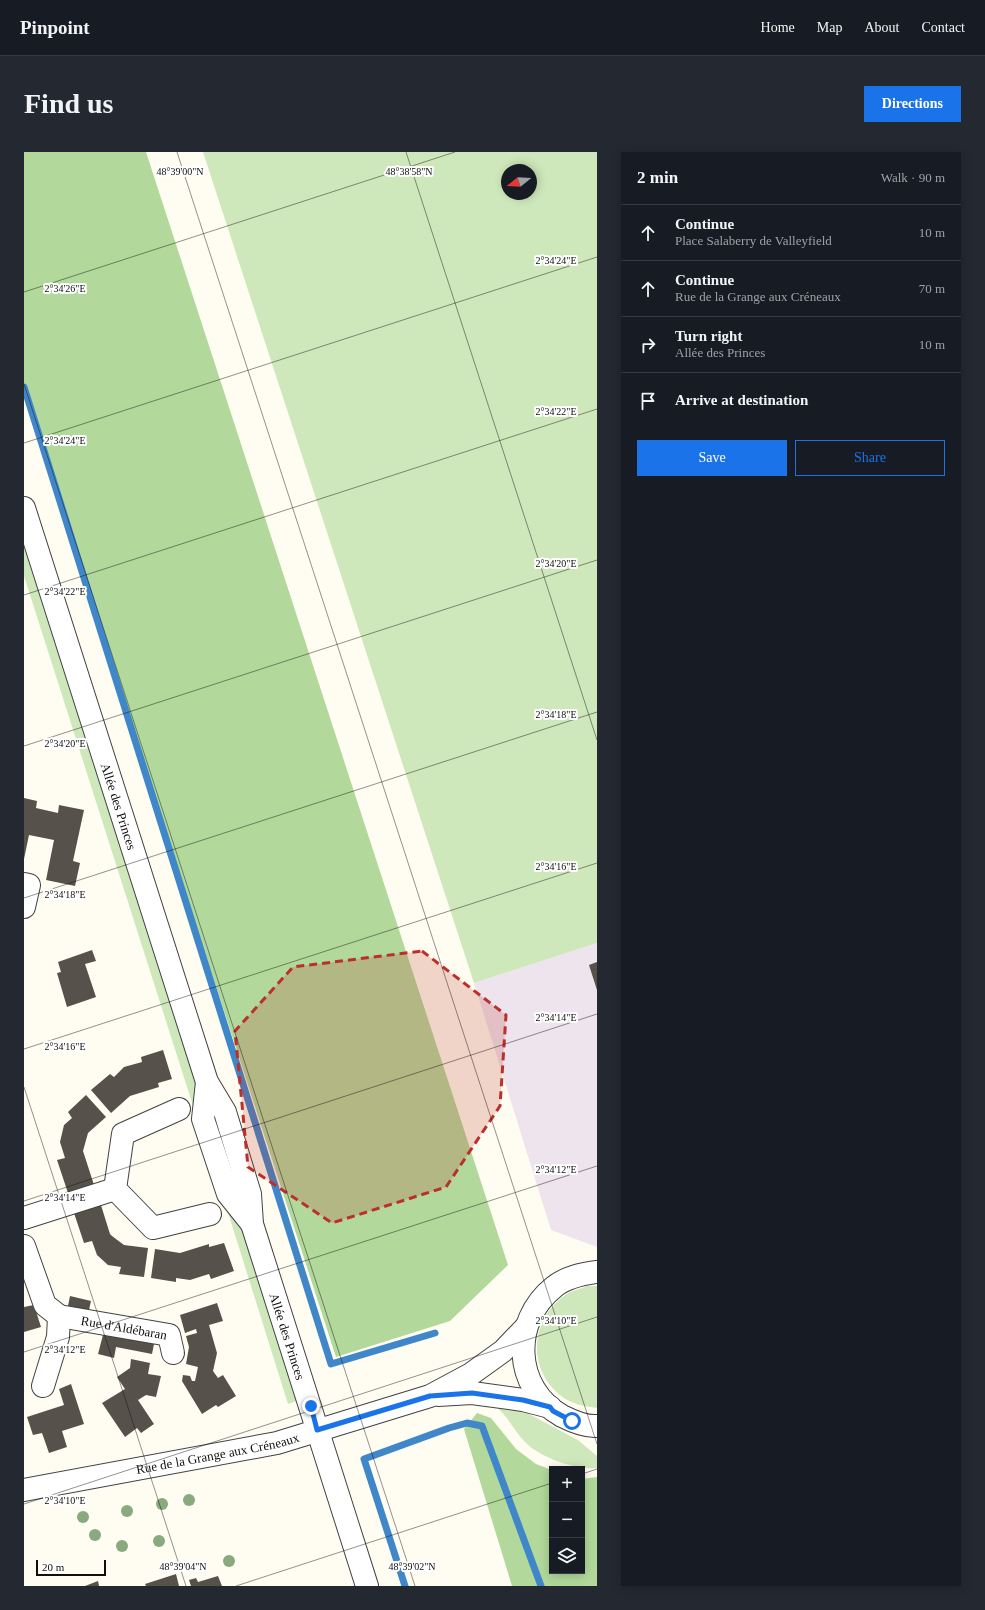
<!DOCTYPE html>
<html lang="en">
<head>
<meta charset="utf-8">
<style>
	body { margin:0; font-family:Georgia,serif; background:#242831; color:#f1f3f6 }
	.controls { position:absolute; right:12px; bottom:12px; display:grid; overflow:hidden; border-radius:0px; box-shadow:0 2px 10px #0003 }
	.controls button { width:36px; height:36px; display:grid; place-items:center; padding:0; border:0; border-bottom:1px solid #363941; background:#171b24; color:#f1f3f6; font:20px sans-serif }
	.compass { position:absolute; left:477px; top:12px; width:36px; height:36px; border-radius:50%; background:#171b24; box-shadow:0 2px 10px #0003; rotate:252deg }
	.scale { position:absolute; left:12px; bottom:10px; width:70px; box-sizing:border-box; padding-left:4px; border:2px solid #0f0f0f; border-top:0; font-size:11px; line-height:14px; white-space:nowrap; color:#0f0f0f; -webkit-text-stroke:3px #fff; paint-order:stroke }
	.stop { position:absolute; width:12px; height:12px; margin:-9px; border:3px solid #1a73e8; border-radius:50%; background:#fff }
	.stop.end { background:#1a73e8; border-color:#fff; box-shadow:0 1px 4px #0008 }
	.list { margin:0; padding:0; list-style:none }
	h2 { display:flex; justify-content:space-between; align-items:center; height:52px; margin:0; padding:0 16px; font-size:17px }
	h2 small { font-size:13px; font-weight:400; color:#9ea1a6 }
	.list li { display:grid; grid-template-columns:26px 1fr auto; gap:12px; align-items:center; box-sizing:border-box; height:56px; padding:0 16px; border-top:1px solid #363941 }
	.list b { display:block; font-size:15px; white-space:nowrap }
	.list p { margin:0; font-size:13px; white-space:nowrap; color:#9ea1a6 }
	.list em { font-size:13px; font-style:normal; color:#9ea1a6 }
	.actions { display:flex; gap:8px; padding:12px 16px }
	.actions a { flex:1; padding:9px 0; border:1px solid #1a73e8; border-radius:0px; text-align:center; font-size:14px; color:#1a73e8 }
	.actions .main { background:#1a73e8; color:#fff }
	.icon { flex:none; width:22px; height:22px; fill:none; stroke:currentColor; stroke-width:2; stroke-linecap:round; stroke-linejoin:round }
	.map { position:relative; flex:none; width:573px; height:1434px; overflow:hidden; border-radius:0px }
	header { display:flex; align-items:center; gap:24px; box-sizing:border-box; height:56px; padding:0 20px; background:#171b24; border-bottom:1px solid #363941 }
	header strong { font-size:19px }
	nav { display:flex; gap:22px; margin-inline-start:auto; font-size:14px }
	.intro { display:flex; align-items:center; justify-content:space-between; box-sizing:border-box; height:96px; padding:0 24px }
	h1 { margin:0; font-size:28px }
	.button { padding:10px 18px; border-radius:0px; background:#1a73e8; color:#fff; font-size:14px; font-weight:700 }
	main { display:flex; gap:24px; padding:0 24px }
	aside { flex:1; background:#171b24; border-radius:0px; box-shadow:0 2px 10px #0003 }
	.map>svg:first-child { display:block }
	.industrial { fill:#ede4ed }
	.green { fill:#cfe8bb; fill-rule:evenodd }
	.forest { fill:#b2d99b }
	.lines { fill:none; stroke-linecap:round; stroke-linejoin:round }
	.stream { stroke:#4087c9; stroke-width:7 }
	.building { fill:#57514c }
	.minor-casing { stroke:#424242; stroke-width:24 }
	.minor { stroke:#fff; stroke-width:22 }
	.tree { fill:#89a97e }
	.route { stroke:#1a73e8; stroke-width:5 }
	.marked { fill:#bb302a; fill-opacity:0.2; stroke:#bb302a; stroke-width:3; stroke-dasharray:8 5; stroke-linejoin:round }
	.ticks { fill:none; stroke:#0f0f0f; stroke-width:1; stroke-opacity:0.45 }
	.labels { text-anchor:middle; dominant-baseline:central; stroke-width:4; stroke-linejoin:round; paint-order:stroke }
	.street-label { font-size:13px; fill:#0f0f0f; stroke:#fff }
	.ticks-label { font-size:10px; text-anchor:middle; fill:#0f0f0f; stroke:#fff; stroke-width:4; stroke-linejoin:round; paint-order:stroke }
</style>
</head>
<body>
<header>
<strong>Pinpoint</strong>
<nav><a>Home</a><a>Map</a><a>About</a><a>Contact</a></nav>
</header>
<div class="intro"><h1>Find us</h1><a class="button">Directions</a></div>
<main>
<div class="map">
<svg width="573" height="1434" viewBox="0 0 573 1434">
	<rect width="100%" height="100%" fill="#fffdf1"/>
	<polygon class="industrial" points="573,791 573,1095 527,1078 450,831"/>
	<g class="green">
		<path d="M179,0H573V791L450,831ZM483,18H507V42H483Z"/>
		<polygon points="0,390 173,934 171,960 0,424"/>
		<polygon points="201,1051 216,1068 273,1249 264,1252"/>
		<path d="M563,1134H573V1256C560,1254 546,1252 536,1243C502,1215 507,1165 543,1142C549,1138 557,1137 563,1134Z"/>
		<path d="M471,1254H489L503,1261L554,1288L573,1304V1316C551,1318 517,1306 501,1290C490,1279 484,1264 471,1254Z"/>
	</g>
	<g class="forest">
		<polygon points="0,0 122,0 484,1113 426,1169 312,1205 0,241"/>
		<polygon points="453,1261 467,1266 492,1297 512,1312 528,1318 528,1419 558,1419 558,1327 573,1325 573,1434 488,1434 440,1277"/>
	</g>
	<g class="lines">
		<g class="stream">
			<polyline points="0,235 307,1212 411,1181"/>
			<polyline points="381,1434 340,1307 425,1276 443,1271 458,1274 517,1434"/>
		</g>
	</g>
	<g class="building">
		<polygon points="0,646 13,649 12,656 34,661 35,653 60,658 49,709 56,711 51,734 22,728 30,688 5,683 0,707"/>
		<polygon points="68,798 72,809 61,812 72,845 43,855 33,821 37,820 34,810"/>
		<polygon points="573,810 573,838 565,813"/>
		<polygon points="139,898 148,927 134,931 135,935 106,944 87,961 67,938 86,922 90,925 100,915 118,910 117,905"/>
		<polygon points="62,943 82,965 64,981 59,999 70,1033 44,1041 33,1008 41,1006 36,990 40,973 48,966 44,960"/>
		<polygon points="76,1050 86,1082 88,1084 100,1093 124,1096 120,1125 95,1122 97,1115 84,1113 73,1103 68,1089 60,1091 49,1058"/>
		<polygon points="200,1091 210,1119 187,1127 185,1122 166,1128 152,1126 152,1130 127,1126 131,1097 156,1101 185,1092 185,1095"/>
		<polygon points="46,1144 67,1149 65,1158 44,1154"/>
		<polygon points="193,1151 199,1169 185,1173 193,1201 189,1219 194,1226 199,1223 212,1244 194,1255 192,1253 178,1262 158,1229 159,1223 166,1224 168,1229 171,1229 174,1215 162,1212 165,1195 162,1184 173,1181 172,1177 161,1181 156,1163"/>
		<polygon points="10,1153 17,1175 0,1180 0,1155"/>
		<polygon points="80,1179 131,1187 128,1202 92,1195 90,1206 74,1202"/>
		<polygon points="107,1207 126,1211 124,1222 137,1224 132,1245 122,1243 114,1248 130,1272 117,1281 113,1276 101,1285 78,1251 101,1237 93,1225 106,1216"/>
		<polygon points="47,1232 60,1272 38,1279 43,1295 25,1301 18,1281 9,1283 3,1265 40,1253 35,1237"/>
		<polygon points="152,1422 155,1434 122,1434 121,1432"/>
		<polygon points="194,1424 198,1434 167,1434 165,1428 172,1426 174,1430"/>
		<polygon points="74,1429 75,1434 61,1434"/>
	</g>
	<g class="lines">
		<defs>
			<g id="minor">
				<path id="s1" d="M0,356L183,930L201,960L226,1042L228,1072L343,1434"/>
				<polyline points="0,732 5,733 0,755"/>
				<polyline points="183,930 179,967 204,1042 228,1072"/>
				<polyline points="155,957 99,982 91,1037 129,1076 186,1062"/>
				<polyline points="0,1066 91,1037"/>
				<polyline points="0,1094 21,1153 35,1164 34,1185 19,1234"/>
				<path d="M573,1120C558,1122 542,1125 530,1135C487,1169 489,1236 538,1264C548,1269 561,1275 573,1274"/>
				<path id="s2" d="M35,1164L145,1183L149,1201"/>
				<polyline points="414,1243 448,1241 499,1248 526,1255"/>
				<path id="s3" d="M0,1338L253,1291L406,1244L447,1222L479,1199L502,1175"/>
			</g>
		</defs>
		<use href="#minor" class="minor-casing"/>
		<use href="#minor" class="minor"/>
	</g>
	<g class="tree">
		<circle cx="165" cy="1348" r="6"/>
		<circle cx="138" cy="1352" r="6"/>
		<circle cx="103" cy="1359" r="6"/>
		<circle cx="59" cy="1365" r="6"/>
		<circle cx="71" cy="1383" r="6"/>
		<circle cx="135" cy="1389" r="6"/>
		<circle cx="98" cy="1394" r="6"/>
		<circle cx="205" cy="1409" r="6"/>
	</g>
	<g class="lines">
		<polyline class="route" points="287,1254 293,1278 406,1244 448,1241 499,1248 526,1255 529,1259 548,1269"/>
	</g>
	<path class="marked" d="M398,799L482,863L476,954L422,1035L308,1071L224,1015L211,879L269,815Z"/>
	<path class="ticks" d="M153,0L573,1292M382,0L573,588M0,140L431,0M0,232L391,1434M0,291L573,105M0,443L573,257M0,594L573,408M0,746L573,560M0,897L573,711M0,935L162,1434M0,1049L573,862M0,1200L573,1014M558,1322L573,1317M0,1352L573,1165M212,1434L528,1331"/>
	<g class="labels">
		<g class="street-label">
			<text stroke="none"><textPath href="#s1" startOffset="313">Allée des Princes</textPath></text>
			<text stroke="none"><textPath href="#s2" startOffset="66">Rue d'Aldébaran</textPath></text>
			<text stroke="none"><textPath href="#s1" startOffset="871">Allée des Princes</textPath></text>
			<text stroke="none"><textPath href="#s3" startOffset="197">Rue de la Grange aux Créneaux</textPath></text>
		</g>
	</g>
	<g class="ticks-label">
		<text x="156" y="23">48°39'00"N</text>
		<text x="385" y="23">48°38'58"N</text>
		<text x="532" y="112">2°34'24"E</text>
		<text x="41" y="140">2°34'26"E</text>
		<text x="532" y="263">2°34'22"E</text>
		<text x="41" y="292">2°34'24"E</text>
		<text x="532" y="415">2°34'20"E</text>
		<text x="41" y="443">2°34'22"E</text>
		<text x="532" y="566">2°34'18"E</text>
		<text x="41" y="595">2°34'20"E</text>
		<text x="532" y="718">2°34'16"E</text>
		<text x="41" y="746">2°34'18"E</text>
		<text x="532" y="869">2°34'14"E</text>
		<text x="41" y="898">2°34'16"E</text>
		<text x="532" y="1021">2°34'12"E</text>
		<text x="41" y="1049">2°34'14"E</text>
		<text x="532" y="1172">2°34'10"E</text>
		<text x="41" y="1201">2°34'12"E</text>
		<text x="41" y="1352">2°34'10"E</text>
		<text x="159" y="1418">48°39'04"N</text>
		<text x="388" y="1418">48°39'02"N</text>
	</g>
</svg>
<div class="controls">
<button>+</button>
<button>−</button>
<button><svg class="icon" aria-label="layers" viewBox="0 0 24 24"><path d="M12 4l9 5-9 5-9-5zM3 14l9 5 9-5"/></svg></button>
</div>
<svg class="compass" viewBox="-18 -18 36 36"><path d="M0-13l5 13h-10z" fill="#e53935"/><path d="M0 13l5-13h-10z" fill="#9ea1a6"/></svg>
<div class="scale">20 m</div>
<div class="stop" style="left:548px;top:1269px"></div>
<div class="stop end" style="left:287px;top:1254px"></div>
</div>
<aside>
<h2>2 min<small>Walk · 90 m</small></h2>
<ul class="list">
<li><svg class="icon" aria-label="ahead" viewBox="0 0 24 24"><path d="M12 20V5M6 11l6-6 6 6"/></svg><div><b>Continue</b><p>Place Salaberry de Valleyfield</p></div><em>10 m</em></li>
<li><svg class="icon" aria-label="ahead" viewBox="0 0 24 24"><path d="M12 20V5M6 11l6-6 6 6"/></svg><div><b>Continue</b><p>Rue de la Grange aux Créneaux</p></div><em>70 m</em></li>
<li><svg class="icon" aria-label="right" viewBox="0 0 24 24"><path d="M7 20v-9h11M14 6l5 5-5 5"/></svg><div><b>Turn right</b><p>Allée des Princes</p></div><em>10 m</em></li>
<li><svg class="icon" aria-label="arrive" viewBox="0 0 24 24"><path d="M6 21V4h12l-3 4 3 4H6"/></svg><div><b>Arrive at destination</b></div></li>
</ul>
<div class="actions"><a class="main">Save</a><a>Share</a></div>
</aside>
</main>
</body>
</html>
